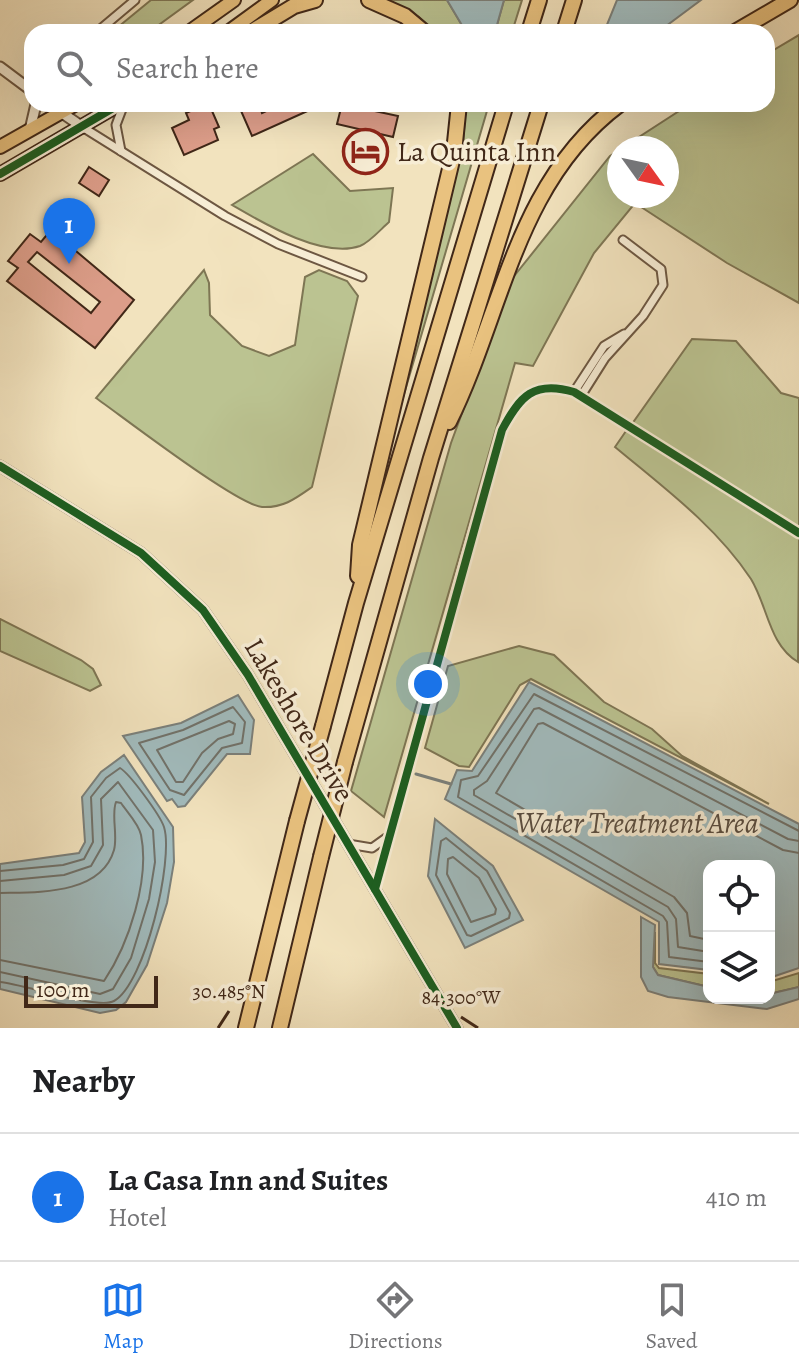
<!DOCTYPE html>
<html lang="en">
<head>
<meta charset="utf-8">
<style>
	body { margin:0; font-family:Alegreya,serif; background:#f2f2f2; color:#202124 }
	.controls { position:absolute; right:24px; bottom:24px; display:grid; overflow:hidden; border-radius:16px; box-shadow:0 8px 32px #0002 }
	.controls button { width:72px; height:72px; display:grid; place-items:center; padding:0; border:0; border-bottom:2px solid #e0e0e0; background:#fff; color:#202124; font:40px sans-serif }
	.compass { position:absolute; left:607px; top:136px; width:72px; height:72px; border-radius:50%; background:#fff; box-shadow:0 8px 32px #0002; rotate:123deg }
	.scale { position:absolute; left:24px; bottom:20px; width:134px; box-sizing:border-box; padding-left:8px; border:4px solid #412818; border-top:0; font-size:22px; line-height:28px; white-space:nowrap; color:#412818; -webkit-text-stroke:6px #f7edd5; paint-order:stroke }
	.you { position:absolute; left:428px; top:684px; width:28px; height:28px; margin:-20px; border:6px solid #fff; border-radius:50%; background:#1a73e8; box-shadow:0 0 0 12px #1a73e833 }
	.badge { display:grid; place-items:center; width:52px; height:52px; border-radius:50%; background:#1a73e8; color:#fff; font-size:26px; font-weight:700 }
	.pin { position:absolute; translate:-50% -66px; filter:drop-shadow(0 2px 4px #0008) }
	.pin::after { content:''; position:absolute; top:42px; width:28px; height:24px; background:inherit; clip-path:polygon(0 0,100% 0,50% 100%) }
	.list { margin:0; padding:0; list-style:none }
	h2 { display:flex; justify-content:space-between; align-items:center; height:104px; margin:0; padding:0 32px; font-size:34px }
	h2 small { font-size:26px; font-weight:400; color:#757577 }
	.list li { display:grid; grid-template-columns:52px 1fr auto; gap:24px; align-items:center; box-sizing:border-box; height:128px; padding:0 32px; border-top:2px solid #e0e0e0 }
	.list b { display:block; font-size:30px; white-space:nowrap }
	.list p { margin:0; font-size:26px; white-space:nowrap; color:#757577 }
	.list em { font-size:26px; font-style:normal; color:#757577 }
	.icon { flex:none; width:44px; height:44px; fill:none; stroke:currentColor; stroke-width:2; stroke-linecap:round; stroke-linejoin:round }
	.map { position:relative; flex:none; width:799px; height:1028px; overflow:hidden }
	.search { position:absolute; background:#fff; box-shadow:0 8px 32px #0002; left:24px; right:24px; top:24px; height:88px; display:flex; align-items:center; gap:20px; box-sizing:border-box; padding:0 28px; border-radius:24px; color:#757577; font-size:30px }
	.sheet { height:232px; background:#fff }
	nav { display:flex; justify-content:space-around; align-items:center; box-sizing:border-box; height:112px; border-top:2px solid #e0e0e0; background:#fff; font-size:22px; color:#757577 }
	nav a { display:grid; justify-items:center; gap:4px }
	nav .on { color:#1a73e8 }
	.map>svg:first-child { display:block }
	.green { fill:#bbc391; stroke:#7e7654; stroke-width:2 }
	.water { fill:#a1bbbd; stroke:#7b807b; stroke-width:2 }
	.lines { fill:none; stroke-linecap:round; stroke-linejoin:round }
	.shore { stroke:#71726a; stroke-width:2 }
	.stream { stroke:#7b807b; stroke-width:3 }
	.building { fill:#dc9d89; stroke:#412818; stroke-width:2; fill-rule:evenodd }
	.minor-casing { stroke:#6d5742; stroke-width:11 }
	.tertiary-casing { stroke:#6d5742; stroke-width:13 }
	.primary-casing { stroke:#412818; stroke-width:16 }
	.motorway-casing { stroke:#412818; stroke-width:18 }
	.minor { stroke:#f7edd5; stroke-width:7 }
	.tertiary { stroke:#f7edd5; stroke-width:9 }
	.primary { stroke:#e9c27f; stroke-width:12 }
	.motorway { stroke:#e9c27f; stroke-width:14 }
	.motorway-bridge-casing { stroke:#412818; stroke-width:18; stroke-linecap:butt }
	.motorway-bridge { stroke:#e9c27f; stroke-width:14 }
	.cycleway-casing { stroke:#f7edd5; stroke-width:13 }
	.cycleway { stroke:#1b5e20; stroke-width:8 }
	.ticks { fill:none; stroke:#412818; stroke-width:3 }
	.labels { text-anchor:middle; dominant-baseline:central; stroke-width:7; stroke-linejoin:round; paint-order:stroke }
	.poi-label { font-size:28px; fill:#412818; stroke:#f7edd5; text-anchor:start }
	.street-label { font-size:28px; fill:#412818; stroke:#f7edd5 }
	.water-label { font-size:30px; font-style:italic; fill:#594d41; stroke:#f7edd5 }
	.ticks-label { font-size:20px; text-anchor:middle; fill:#412818; stroke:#f7edd5; stroke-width:7; stroke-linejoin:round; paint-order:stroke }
</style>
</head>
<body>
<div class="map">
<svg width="799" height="1028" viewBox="0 0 799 1028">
	<rect width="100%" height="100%" fill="#f2e3be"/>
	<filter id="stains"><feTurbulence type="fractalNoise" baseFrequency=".0025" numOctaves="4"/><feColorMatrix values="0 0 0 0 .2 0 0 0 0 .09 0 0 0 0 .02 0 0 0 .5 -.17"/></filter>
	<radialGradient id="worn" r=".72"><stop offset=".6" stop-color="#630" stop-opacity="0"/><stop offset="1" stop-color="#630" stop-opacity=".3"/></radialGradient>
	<g class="green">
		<polygon points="151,0 193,0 149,32 112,32"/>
		<polygon points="389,0 447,0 466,32 434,32 419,17"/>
		<polygon points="504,0 522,0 512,32 495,32"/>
		<polygon points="799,35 799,303 727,263 635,203 594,253 533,366 515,363 384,817 351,791 451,443 511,280 610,156 619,150 619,196 667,196 667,148 622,148 690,104 767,104 767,54"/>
		<polygon points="466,104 489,104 395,425 460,145 463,144"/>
		<path d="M313,154L350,191L393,188L389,222C381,229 370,242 360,246C323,259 263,223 232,205Z"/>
		<path d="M204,270L209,283L210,315L242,346L269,356L295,345L305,277L319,270L347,281L358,296L312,487C295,499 283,508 262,507C237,505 123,417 96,398Z"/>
		<polygon points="692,339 736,341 781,393 799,398 799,528 632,424"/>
		<path d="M626,431L799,539L798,662C769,645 768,607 751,579C716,526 663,487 615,447Z"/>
		<polygon points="0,619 81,660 93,669 101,685 90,691 0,651"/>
		<polygon points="519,646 554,655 604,702 652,729 682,756 769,804 531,679 520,685 469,767 459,766 425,748 448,666"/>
		<polygon points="655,932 655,963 659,968 709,974 709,987 658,975 653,967"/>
		<polygon points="799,973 799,987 769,994 769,982"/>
	</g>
	<g class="water">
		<polygon points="447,0 504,0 495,32 466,32"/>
		<polygon points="617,0 701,0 658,32 604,32"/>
		<polygon points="529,682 799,824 799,968 769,978 769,866 709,866 709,970 659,964 659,922 445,799 457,770 472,771"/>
		<polygon points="238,695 254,720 250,754 227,754 185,806 178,807 172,799 167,801 123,736 181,723"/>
		<polygon points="124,755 173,827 174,862 167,903 147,965 126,1002 116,1010 100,1013 0,989 0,864 79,853 85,842 82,797 101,772"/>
		<polygon points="435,819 493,866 523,920 465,948 428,876"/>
		<polygon points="641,917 655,925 653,967 658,975 709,987 709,998 769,998 769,994 799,987 799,999 767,1009 668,997 648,991 641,977"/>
	</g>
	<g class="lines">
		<g class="shore">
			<polygon points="233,707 245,722 242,743 222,748 184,795 170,790 139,743 183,730"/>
			<polygon points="229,721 235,724 233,734 218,739 202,753 183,782 176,782 157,750"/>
			<polygon points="446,838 487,871 510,913 509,918 471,936 467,935 436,875 441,841"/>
			<polygon points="453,857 479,878 496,909 495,914 471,922 447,874 448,859"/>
			<path d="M0,871L63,865L84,859L93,842L91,797L106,778L120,768C130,774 160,815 164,827C174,859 145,984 114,1001C98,1010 23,984 0,982"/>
			<polyline points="0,881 64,875 91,866 103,845 101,799 118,782 153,830 155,862 149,899 131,958 113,989 100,994 0,972"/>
			<path d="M0,893C38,892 101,895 114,850C118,835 111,815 116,802L121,803C127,812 139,824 141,835C150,879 129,944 104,981L0,960"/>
			<polyline points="709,940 690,936 687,913 674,897 496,793 538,724 543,723 783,850 799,853"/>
			<polyline points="709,952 678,947 676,919 668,907 474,795 474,790 487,781 534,709 539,708 788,839 799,841"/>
			<polyline points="709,962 669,957 667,922 663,916 458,797 461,780 478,776 534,694 799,831"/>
		</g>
		<polyline class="stream" points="416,774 451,784"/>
	</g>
	<g class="building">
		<polygon points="206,104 209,104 219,127 214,129 218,140 184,155 172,128 189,120 186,113"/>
		<polygon points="238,104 259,104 262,113 281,104 323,104 252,136"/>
		<polygon points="342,104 398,116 393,137 337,124"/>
		<polygon points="89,167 109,180 99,196 79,183"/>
		<path d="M51,230L134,300L95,348L7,281L18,268L8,261L30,234L41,242ZM37,252L100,302L91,313L28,262Z"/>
	</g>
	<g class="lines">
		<defs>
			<g id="minor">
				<polyline points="97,32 135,0"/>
				<polyline points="84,128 225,216 278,244 362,277"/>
				<polyline points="121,151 116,125 124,104"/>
				<polyline points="574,392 604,346 624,334"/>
				<polyline points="581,396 605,358 643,316 663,285 661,269 623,240"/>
				<polyline points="348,844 372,848 386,838"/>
				<path d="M375,889L502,430C520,396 534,380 574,392L799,533"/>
			</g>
			<g id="tertiary">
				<polyline points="0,67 32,91"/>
				<polyline points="49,104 84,128"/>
				<polyline points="30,130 36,104"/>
				<polyline points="0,466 141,553 203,610 248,675 457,1028"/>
			</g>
			<g id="primary">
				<polyline points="189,32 234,0"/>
				<polyline points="228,32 272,0"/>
				<polyline points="0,147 76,104"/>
				<polyline points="0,174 120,104"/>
			</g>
			<g id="motorway">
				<polyline points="369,0 405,16 424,32"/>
				<polyline points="251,32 294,6 315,0"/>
				<polyline points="529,32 539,0"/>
				<polyline points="564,32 574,0"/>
				<polyline points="735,32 790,0"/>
				<path d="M449,422C503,313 515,182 620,104"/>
				<polyline points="358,576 360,545 454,152 459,104"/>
				<polyline points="323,726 356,603 506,104"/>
				<polyline points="345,762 431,458 541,104"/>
				<polyline points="246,1028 297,821"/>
				<polyline points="280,1028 321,857"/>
			</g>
		</defs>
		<use href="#minor" class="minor-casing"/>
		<use href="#tertiary" class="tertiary-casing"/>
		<use href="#primary" class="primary-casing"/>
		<use href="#motorway" class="motorway-casing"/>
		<use href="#minor" class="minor"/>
		<use href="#tertiary" class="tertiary"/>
		<use href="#primary" class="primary"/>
		<use href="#motorway" class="motorway"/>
		<defs>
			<g id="motorway-bridge">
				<polyline points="297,821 323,726"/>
				<polyline points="321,857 345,762"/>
			</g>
		</defs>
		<use href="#motorway-bridge" class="motorway-bridge-casing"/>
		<use href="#motorway-bridge" class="motorway-bridge"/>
		<defs>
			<g id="cycleway">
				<polyline points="0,174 120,104"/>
				<polyline points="0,466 141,553 203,610 248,675 457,1028"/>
				<path d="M375,889L502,430C520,396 534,380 574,392L799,533"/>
			</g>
		</defs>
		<use href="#cycleway" class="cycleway-casing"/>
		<use href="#cycleway" class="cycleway"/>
	</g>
	<path class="ticks" d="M461,1017L478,1028M218,1028L229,1011"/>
	<defs>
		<symbol id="hotel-ring" viewBox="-11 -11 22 22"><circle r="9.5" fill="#f7edd5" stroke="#8f2418" stroke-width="1.5"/><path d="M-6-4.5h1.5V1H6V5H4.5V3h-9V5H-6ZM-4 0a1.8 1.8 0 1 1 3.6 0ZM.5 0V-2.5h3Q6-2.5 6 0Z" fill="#8f2418"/></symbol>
	</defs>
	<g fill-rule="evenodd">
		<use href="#hotel-ring" x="340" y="126" width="51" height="51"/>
	</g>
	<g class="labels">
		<g class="poi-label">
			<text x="397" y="152">La Quinta Inn</text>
		</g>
		<g class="street-label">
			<text transform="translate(299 720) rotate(59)">Lakeshore Drive</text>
		</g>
		<g class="water-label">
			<text x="637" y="823">Water Treatment Area</text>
		</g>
	</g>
	<g class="ticks-label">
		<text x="229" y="998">30.485°N</text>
		<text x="461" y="1004">84.300°W</text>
	</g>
	<rect width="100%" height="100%" filter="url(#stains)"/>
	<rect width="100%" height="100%" fill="url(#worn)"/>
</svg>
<div class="controls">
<button><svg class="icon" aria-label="locate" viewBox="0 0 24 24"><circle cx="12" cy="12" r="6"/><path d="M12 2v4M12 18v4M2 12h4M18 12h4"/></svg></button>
<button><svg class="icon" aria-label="layers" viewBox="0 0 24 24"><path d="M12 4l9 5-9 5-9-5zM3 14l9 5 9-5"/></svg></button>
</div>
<svg class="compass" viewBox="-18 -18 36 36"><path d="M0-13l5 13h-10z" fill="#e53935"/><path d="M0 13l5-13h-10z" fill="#757577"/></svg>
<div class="scale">100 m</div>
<div class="you"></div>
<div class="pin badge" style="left:69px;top:264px">1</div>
<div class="search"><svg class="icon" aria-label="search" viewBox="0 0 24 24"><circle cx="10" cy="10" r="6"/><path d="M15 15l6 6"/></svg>Search here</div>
</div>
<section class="sheet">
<h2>Nearby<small></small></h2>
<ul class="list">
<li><span class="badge">1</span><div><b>La Casa Inn and Suites</b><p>Hotel</p></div><em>410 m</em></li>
</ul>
</section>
<nav>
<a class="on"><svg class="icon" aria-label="map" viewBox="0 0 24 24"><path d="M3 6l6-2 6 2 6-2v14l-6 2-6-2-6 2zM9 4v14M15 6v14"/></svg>Map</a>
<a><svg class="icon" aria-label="directions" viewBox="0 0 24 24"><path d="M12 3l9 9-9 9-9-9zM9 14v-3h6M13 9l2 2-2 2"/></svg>Directions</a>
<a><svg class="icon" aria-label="saved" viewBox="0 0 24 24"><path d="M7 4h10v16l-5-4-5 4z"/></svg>Saved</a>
</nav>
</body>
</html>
